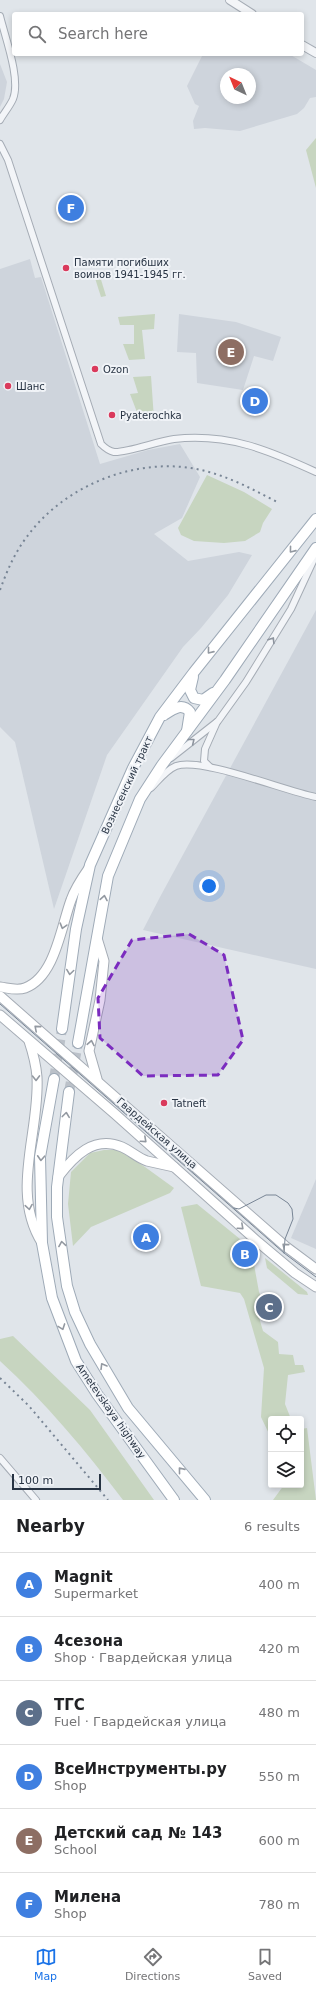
<!DOCTYPE html>
<html lang="en">
<head>
<meta charset="utf-8">
<style>
	body { margin:0; font-family:"DejaVu Sans",sans-serif; background:#f2f2f2; color:#202124 }
	.controls { position:absolute; right:12px; bottom:12px; display:grid; overflow:hidden; border-radius:4px; box-shadow:0 2px 6px #0003 }
	.controls button { width:36px; height:36px; display:grid; place-items:center; padding:0; border:0; border-bottom:1px solid #e0e0e0; background:#fff; color:#202124; font:20px sans-serif }
	.compass { position:absolute; left:220px; top:68px; width:36px; height:36px; border-radius:50%; background:#fff; box-shadow:0 2px 6px #0003; rotate:317deg }
	.scale { position:absolute; left:12px; bottom:10px; width:89px; box-sizing:border-box; padding-left:4px; border:2px solid #273343; border-top:0; font-size:11px; line-height:14px; white-space:nowrap; color:#273343; -webkit-text-stroke:3px #f0f3f7; paint-order:stroke }
	.you { position:absolute; left:209px; top:886px; width:14px; height:14px; margin:-10px; border:3px solid #fff; border-radius:50%; background:#1a73e8; box-shadow:0 0 0 6px #1a73e833 }
	.badge { display:grid; place-items:center; width:26px; height:26px; border-radius:50%; background:#1a73e8; color:#fff; font-size:13px; font-weight:700 }
	.pin { position:absolute; translate:-50% -50%; border:2px solid #fff; box-shadow:0 1px 4px #0006 }
	.list { margin:0; padding:0; list-style:none }
	h2 { display:flex; justify-content:space-between; align-items:center; height:52px; margin:0; padding:0 16px; font-size:17px }
	h2 small { font-size:13px; font-weight:400; color:#757577 }
	.list li { display:grid; grid-template-columns:26px 1fr auto; gap:12px; align-items:center; box-sizing:border-box; height:64px; padding:0 16px; border-top:1px solid #e0e0e0 }
	.list b { display:block; font-size:15px; white-space:nowrap }
	.list p { margin:0; font-size:13px; white-space:nowrap; color:#757577 }
	.list em { font-size:13px; font-style:normal; color:#757577 }
	.icon { flex:none; width:22px; height:22px; fill:none; stroke:currentColor; stroke-width:2; stroke-linecap:round; stroke-linejoin:round }
	.map { position:relative; flex:none; width:316px; height:1500px; overflow:hidden }
	.search { position:absolute; background:#fff; box-shadow:0 2px 6px #0003; left:12px; right:12px; top:12px; height:44px; display:flex; align-items:center; gap:10px; box-sizing:border-box; padding:0 14px; border-radius:4px; color:#757577; font-size:15px }
	.sheet { height:436px; background:#fff }
	nav { display:flex; justify-content:space-around; align-items:center; box-sizing:border-box; height:56px; border-top:1px solid #e0e0e0; background:#fff; font-size:11px; color:#757577 }
	nav a { display:grid; justify-items:center; gap:2px }
	nav .on { color:#1a73e8 }
	.map>svg:first-child { display:block }
	.built { fill:#ced4dc; fill-rule:evenodd }
	.green { fill:#c7d5c0 }
	.lines { fill:none; stroke-linecap:round; stroke-linejoin:round }
	.primary-tunnel { stroke:#bbc1c9; stroke-width:10; stroke-dasharray:10 5; stroke-linecap:butt }
	.minor-casing { stroke:#a5acb5; stroke-width:8 }
	.tertiary-casing { stroke:#a5acb5; stroke-width:10 }
	.secondary-casing { stroke:#a5acb5; stroke-width:11 }
	.primary-casing { stroke:#9eaab7; stroke-width:12 }
	.minor { stroke:#f3f5f8; stroke-width:6 }
	.tertiary { stroke:#f3f5f8; stroke-width:8 }
	.secondary { stroke:#fff; stroke-width:9 }
	.primary { stroke:#fff; stroke-width:10 }
	.tram { stroke:#788595; stroke-width:1 }
	.rail { stroke:#788595; stroke-width:2; stroke-dasharray:2 4; stroke-linecap:butt }
	.oneway { stroke:#9399a1 }
	.oneway2 { stroke:#8d949e }
	.marked { fill:#7b2cbf; fill-opacity:0.2; stroke:#7b2cbf; stroke-width:3; stroke-dasharray:8 5; stroke-linejoin:round }
	.poi-dot { fill:#da3a5c; stroke:#f0f3f7; stroke-width:1.5 }
	.labels { text-anchor:middle; dominant-baseline:central; stroke-width:4; stroke-linejoin:round; paint-order:stroke }
	.poi-label { font-size:10px; fill:#273343; stroke:#f0f3f7; text-anchor:start }
	.street-label { font-size:10px; fill:#273343; stroke:#f0f3f7 }
</style>
</head>
<body>
<div class="map">
<svg width="316" height="1500" viewBox="0 0 316 1500">
	<rect width="100%" height="100%" fill="#e0e5ea"/>
	<g class="built">
		<path d="M203,54H289L316,70V97L310,98L304,108L297,114L240,131L205,128L194,129L193,121L199,106L195,104L187,86ZM226,74H250V98H226Z"/>
		<polygon points="0,64 7,82 4,99 0,107"/>
		<polygon points="30,259 35,278 41,277 100,464 148,450 180,444 200,477 182,518 154,534 188,561 239,552 252,555 228,595 201,628 183,647 107,755 54,909 15,742 0,727 0,269"/>
		<polygon points="179,314 236,322 281,337 273,361 254,356 243,390 197,383 196,353 177,352"/>
		<polygon points="316,610 316,969 143,930 160,897"/>
		<polygon points="316,1179 316,1249 291,1238"/>
	</g>
	<g class="green">
		<polygon points="316,138 316,188 306,150"/>
		<polygon points="99,273 106,296 101,297 94,275"/>
		<polygon points="155,314 154,329 142,330 145,359 129,360 123,344 134,344 134,325 120,325 118,317"/>
		<polygon points="151,376 154,419 140,420 130,394 138,393 133,377"/>
		<polygon points="207,475 244,492 272,509 263,523 260,532 245,541 224,543 194,541 181,535 178,528"/>
		<polygon points="104,1150 118,1150 145,1167 174,1188 170,1193 91,1227 73,1246 68,1204 71,1172 90,1153"/>
		<polygon points="197,1204 240,1239 231,1248 243,1264 253,1259 259,1292 267,1311 258,1314 263,1331 278,1342 279,1354 293,1355 295,1365 303,1365 305,1372 288,1375 285,1404 291,1419 271,1419 271,1438 261,1417 264,1368 244,1299 240,1293 201,1286 181,1207"/>
		<polygon points="265,1258 307,1292 308,1295 298,1294 267,1268"/>
		<path d="M13,1336L90,1410L154,1500H123C86,1451 46,1403 0,1361V1339Z"/>
		<polygon points="307,1428 316,1500 273,1500 284,1485 301,1485 301,1429"/>
	</g>
	<g class="lines">
		<g class="primary-tunnel">
			<polyline points="54,1079 62,1029"/>
			<polyline points="69,1092 78,1043"/>
		</g>
		<defs>
			<g id="minor">
				<path d="M0,16C5,37 21,79 13,99C10,106 4,113 0,120"/>
				<path d="M0,144L8,160L101,444C105,448 109,451 114,452C127,453 158,441 174,439C228,433 268,450 316,472"/>
				<polyline points="171,758 218,721 246,682 291,609 315,557"/>
				<polyline points="210,767 204,761 205,749 217,722"/>
				<path d="M151,788C158,781 166,770 176,766C201,757 285,791 316,797"/>
				<polyline points="0,1458 36,1500"/>
			</g>
			<g id="tertiary">
				<polyline points="230,0 252,14"/>
				<polyline points="302,45 316,53"/>
			</g>
			<g id="secondary">
				<polyline points="97,938 104,961 100,1000 89,1051 97,1079"/>
				<path d="M0,987C8,988 17,991 25,988C55,977 61,927 71,900C75,888 82,878 89,868"/>
				<polyline points="0,996 285,1246 316,1269"/>
				<polyline points="0,1015 115,1114 258,1242 295,1273 316,1287"/>
				<path d="M29,1041C33,1053 36,1064 37,1077C40,1132 10,1192 42,1243"/>
				<path d="M58,1177C74,1156 94,1135 122,1147C131,1151 138,1158 147,1161C156,1163 165,1165 174,1167"/>
			</g>
			<g id="primary">
				<polyline points="193,677 190,690 194,698 203,700 213,693"/>
				<path d="M164,715C173,709 182,702 190,712L187,731"/>
				<polyline points="62,1029 76,929 90,865 133,768 160,717 194,672 316,519"/>
				<polyline points="78,1043 108,876 140,799 162,765 225,680 316,548"/>
				<polyline points="54,1079 40,1157 42,1243 52,1298 76,1361 97,1394 174,1500"/>
				<polyline points="69,1092 57,1187 57,1217 67,1286 75,1312 90,1344 128,1408 205,1500"/>
			</g>
		</defs>
		<use href="#minor" class="minor-casing"/>
		<use href="#tertiary" class="tertiary-casing"/>
		<use href="#secondary" class="secondary-casing"/>
		<use href="#primary" class="primary-casing"/>
		<use href="#minor" class="minor"/>
		<use href="#tertiary" class="tertiary"/>
		<use href="#secondary" class="secondary"/>
		<use href="#primary" class="primary"/>
		<g class="tram">
			<polyline points="0,1004 284,1253 316,1277"/>
			<polyline points="234,1208 239,1209 266,1195 276,1195 288,1203 292,1209 293,1219 285,1239 284,1253"/>
		</g>
		<g class="rail">
			<path d="M0,590C7,571 14,554 26,538C65,483 144,453 209,472C234,479 256,491 279,503"/>
			<polyline points="0,1378 29,1406 108,1500"/>
		</g>
	</g>
	<defs><path id="oneway-chevron" d="M-2-3.5L2.5 0L-2 3.5" fill="none" stroke-width="1.6" stroke-linecap="round" stroke-linejoin="round"/></defs>
	<g class="oneway">
		<use href="#oneway-chevron" transform="translate(292 550) rotate(129)"/>
		<use href="#oneway-chevron" transform="translate(210 651) rotate(129)"/>
		<use href="#oneway-chevron" transform="translate(104 898) rotate(-80)"/>
		<use href="#oneway-chevron" transform="translate(63 926) rotate(106)"/>
		<use href="#oneway-chevron" transform="translate(70 972) rotate(98)"/>
		<use href="#oneway-chevron" transform="translate(37 1028) rotate(-139)"/>
		<use href="#oneway-chevron" transform="translate(91 1043) rotate(-79)"/>
		<use href="#oneway-chevron" transform="translate(36 1078) rotate(89)"/>
		<use href="#oneway-chevron" transform="translate(66 1115) rotate(-83)"/>
		<use href="#oneway-chevron" transform="translate(144 1140) rotate(42)"/>
		<use href="#oneway-chevron" transform="translate(41 1158) rotate(93)"/>
		<use href="#oneway-chevron" transform="translate(29 1207) rotate(81)"/>
		<use href="#oneway-chevron" transform="translate(241 1227) rotate(42)"/>
		<use href="#oneway-chevron" transform="translate(62 1244) rotate(-99)"/>
		<use href="#oneway-chevron" transform="translate(285 1246) rotate(-139)"/>
		<use href="#oneway-chevron" transform="translate(62 1327) rotate(70)"/>
		<use href="#oneway-chevron" transform="translate(103 1366) rotate(-121)"/>
		<use href="#oneway-chevron" transform="translate(181 1470) rotate(-129)"/>
	</g>
	<g class="oneway2">
		<use href="#oneway-chevron" transform="translate(272 640) rotate(-58)"/>
		<use href="#oneway-chevron" transform="translate(192 741) rotate(-39)"/>
	</g>
	<path class="marked" d="M189,934L224,955L243,1040L218,1075L143,1076L100,1038L98,998L132,940Z"/>
	<g class="poi-dot">
		<circle cx="66" cy="268" r="4"/>
		<circle cx="95" cy="369" r="4"/>
		<circle cx="8" cy="386" r="4"/>
		<circle cx="112" cy="415" r="4"/>
		<circle cx="164" cy="1103" r="4"/>
	</g>
	<g class="labels">
		<g class="poi-label">
			<text x="74" y="262">Памяти погибших<tspan x="74" dy="12">воинов 1941-1945 гг.</tspan></text>
			<text x="103" y="369">Ozon</text>
			<text x="16" y="386">Шанс</text>
			<text x="120" y="415">Pyaterochka</text>
			<text x="172" y="1103">Tatneft</text>
		</g>
		<g class="street-label">
			<text transform="translate(127 785) rotate(-65)">Вознесенский тракт</text>
			<text transform="translate(157 1133) rotate(41)">Гвардейская улица</text>
			<text transform="translate(111 1411) rotate(55)">Ametevskaya highway</text>
		</g>
	</g>
</svg>
<div class="controls">
<button><svg class="icon" aria-label="locate" viewBox="0 0 24 24"><circle cx="12" cy="12" r="6"/><path d="M12 2v4M12 18v4M2 12h4M18 12h4"/></svg></button>
<button><svg class="icon" aria-label="layers" viewBox="0 0 24 24"><path d="M12 4l9 5-9 5-9-5zM3 14l9 5 9-5"/></svg></button>
</div>
<svg class="compass" viewBox="-18 -18 36 36"><path d="M0-13l5 13h-10z" fill="#e53935"/><path d="M0 13l5-13h-10z" fill="#757577"/></svg>
<div class="scale">100 m</div>
<div class="you"></div>
<div class="pin badge" style="left:146px;top:1237px;background:#3f7fe0">A</div>
<div class="pin badge" style="left:245px;top:1254px;background:#3f7fe0">B</div>
<div class="pin badge" style="left:269px;top:1307px;background:#5c6f8a">C</div>
<div class="pin badge" style="left:255px;top:401px;background:#3f7fe0">D</div>
<div class="pin badge" style="left:231px;top:352px;background:#8d6e63">E</div>
<div class="pin badge" style="left:71px;top:208px;background:#3f7fe0">F</div>
<div class="search"><svg class="icon" aria-label="search" viewBox="0 0 24 24"><circle cx="10" cy="10" r="6"/><path d="M15 15l6 6"/></svg>Search here</div>
</div>
<section class="sheet">
<h2>Nearby<small>6 results</small></h2>
<ul class="list">
<li><span class="badge" style="background:#3f7fe0">A</span><div><b>Magnit</b><p>Supermarket</p></div><em>400 m</em></li>
<li><span class="badge" style="background:#3f7fe0">B</span><div><b>4сезона</b><p>Shop · Гвардейская улица</p></div><em>420 m</em></li>
<li><span class="badge" style="background:#5c6f8a">C</span><div><b>ТГС</b><p>Fuel · Гвардейская улица</p></div><em>480 m</em></li>
<li><span class="badge" style="background:#3f7fe0">D</span><div><b>ВсеИнструменты.ру</b><p>Shop</p></div><em>550 m</em></li>
<li><span class="badge" style="background:#8d6e63">E</span><div><b>Детский сад № 143</b><p>School</p></div><em>600 m</em></li>
<li><span class="badge" style="background:#3f7fe0">F</span><div><b>Милена</b><p>Shop</p></div><em>780 m</em></li>
</ul>
</section>
<nav>
<a class="on"><svg class="icon" aria-label="map" viewBox="0 0 24 24"><path d="M3 6l6-2 6 2 6-2v14l-6 2-6-2-6 2zM9 4v14M15 6v14"/></svg>Map</a>
<a><svg class="icon" aria-label="directions" viewBox="0 0 24 24"><path d="M12 3l9 9-9 9-9-9zM9 14v-3h6M13 9l2 2-2 2"/></svg>Directions</a>
<a><svg class="icon" aria-label="saved" viewBox="0 0 24 24"><path d="M7 4h10v16l-5-4-5 4z"/></svg>Saved</a>
</nav>
</body>
</html>
